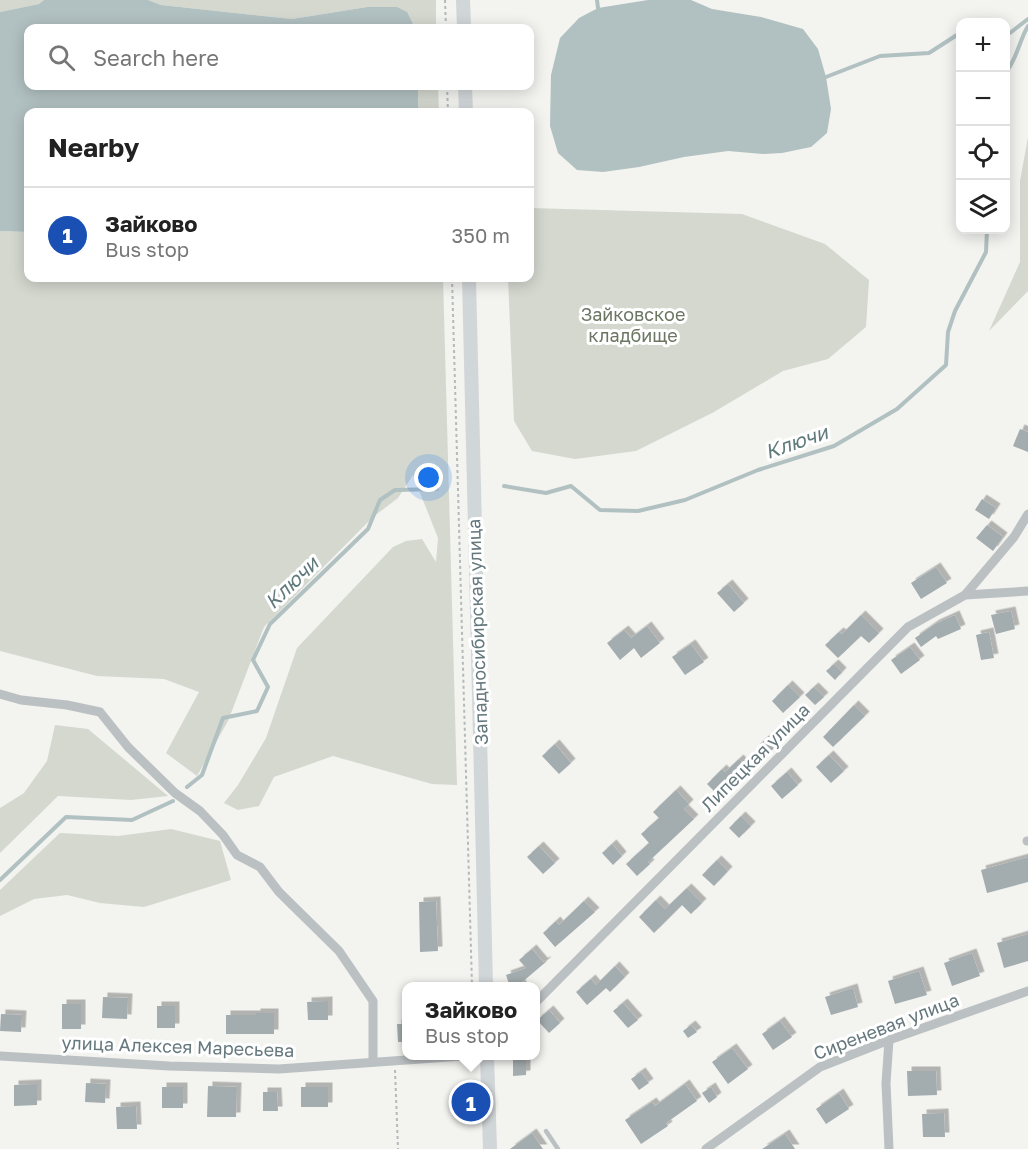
<!DOCTYPE html>
<html lang="en">
<head>
<meta charset="utf-8">
<style>
	body { margin:0; font-family:"Golos Text",sans-serif; background:#f2f2f2; color:#222 }
	.controls { position:absolute; right:18px; top:18px; display:grid; overflow:hidden; border-radius:12px; box-shadow:0 3px 15px #0003 }
	.controls button { width:54px; height:54px; display:grid; place-items:center; padding:0; border:0; border-bottom:2px solid #e0e0e0; background:#fff; color:#222; font:30px sans-serif }
	.you { position:absolute; left:429px; top:478px; width:21px; height:21px; margin:-15px; border:4px solid #fff; border-radius:50%; background:#1a73e8; box-shadow:0 0 0 9px #1a73e833 }
	.badge { display:grid; place-items:center; width:39px; height:39px; border-radius:50%; background:#ea580c; color:#fff; font-size:20px; font-weight:700 }
	.pin { position:absolute; translate:-50% -50%; border:3px solid #fff; box-shadow:0 2px 6px #0006 }
	.popup { position:absolute; left:402px; top:982px; width:138px; height:78px; box-sizing:border-box; display:grid; place-content:center; border-radius:12px; background:#fff; filter:drop-shadow(0 2px 4px #0005); font-size:20px; white-space:nowrap; color:#767676 }
	.popup b { font-size:22px; color:#222 }
	.popup::after { content:''; position:absolute; left:50%; top:100%; margin-left:-12px; border:12px solid transparent; border-top-color:#fff }
	.list { margin:0; padding:0; list-style:none }
	h2 { display:flex; justify-content:space-between; align-items:center; height:78px; margin:0; padding:0 24px; font-size:26px }
	h2 small { font-size:20px; font-weight:400; color:#767676 }
	.list li { display:grid; grid-template-columns:39px 1fr auto; gap:18px; align-items:center; box-sizing:border-box; height:96px; padding:0 24px; border-top:2px solid #e0e0e0 }
	.list b { display:block; font-size:22px; white-space:nowrap }
	.list p { margin:0; font-size:20px; white-space:nowrap; color:#767676 }
	.list em { font-size:20px; font-style:normal; color:#767676 }
	.icon { flex:none; width:33px; height:33px; fill:none; stroke:currentColor; stroke-width:2; stroke-linecap:round; stroke-linejoin:round }
	.map { position:relative; flex:none; width:1028px; height:1149px; overflow:hidden }
	.search { position:absolute; background:#fff; box-shadow:0 3px 15px #0003; left:24px; top:24px; width:510px; height:66px; display:flex; align-items:center; gap:15px; box-sizing:border-box; padding:0 21px; border-radius:12px; color:#767676; font-size:22px }
	.panel { position:absolute; background:#fff; box-shadow:0 3px 15px #0003; left:24px; top:108px; width:510px; height:174px; border-radius:12px }
	.map>svg:first-child { display:block }
	.green { fill:#d4d8cf }
	.water { fill:#b1c0c1 }
	.lines { fill:none; stroke-linecap:round; stroke-linejoin:round }
	.stream { stroke:#b1c0c1; stroke-width:4 }
	.building { fill:#a3acae; filter:url(#shadow) }
	.path { stroke:#b5b9ba; stroke-width:2; stroke-dasharray:3 3; stroke-linecap:butt }
	.lane { stroke:#bbc0c2; stroke-width:4.5 }
	.street { stroke:#bbc0c2; stroke-width:9 }
	.secondary { stroke:#d1d6d9; stroke-width:14 }
	.labels { text-anchor:middle; dominant-baseline:central; stroke-width:6; stroke-linejoin:round; paint-order:stroke }
	.park-label { font-size:18px; fill:#6b7663; stroke:#fff }
	.street-label { font-size:18px; fill:#65787e; stroke:#fff }
	.water-label { font-size:20px; font-style:italic; fill:#617a7b; stroke:#fff }
</style>
</head>
<body>
<div class="map">
<svg width="1028" height="1149" viewBox="0 0 1028 1149">
	<defs>
		<filter id="shadow"><feDropShadow dx="4.5" dy="-4.5" stdDeviation="0" flood-color="#0004"/></filter>
	</defs>
	<rect width="100%" height="100%" fill="#f3f3f0"/>
	<g class="green">
		<polygon points="0,0 44,0 39,4 0,12"/>
		<polygon points="148,0 436,0 436,28 415,28 414,24 367,7 292,19 161,5"/>
		<polygon points="418,86 438,86 439,112 418,112"/>
		<polygon points="1028,137 1028,291 989,331 1020,262 1020,181"/>
		<polygon points="530,208 742,214 825,244 869,280 866,327 828,359 783,371 714,412 636,451 575,459 532,451 514,421 508,278 530,278"/>
		<polygon points="0,231 28,232 28,278 443,278 457,785 432,784 333,756 274,777 259,806 238,810 224,803 238,785 266,738 297,648 393,547 406,541 422,539 436,562 438,538 413,475 398,498 373,517 264,627 228,721 197,776 166,753 199,692 164,679 97,676 0,651"/>
		<polygon points="55,725 88,729 168,796 131,800 58,796 0,853 0,808 24,793 47,761"/>
		<polygon points="171,829 220,841 231,880 144,907 100,903 67,895 34,899 0,916 0,890 60,833 118,836"/>
	</g>
	<g class="water">
		<polygon points="44,0 148,0 161,5 292,19 367,7 397,7 407,12 415,28 28,28 28,86 418,86 418,112 28,112 28,232 0,231 0,12 39,4"/>
		<polygon points="648,0 691,0 712,9 761,17 803,29 818,49 826,77 831,109 827,133 811,147 782,153 763,154 728,151 684,157 639,167 603,172 577,170 558,153 550,126 551,75 560,38 579,18 598,8"/>
	</g>
	<g class="lines">
		<g class="stream">
			<polyline points="597,0 598,8"/>
			<polyline points="1006,33 1010,33 1028,19"/>
			<path d="M1006,72C1017,59 1019,41 1028,26"/>
			<polyline points="826,77 880,56 929,53 960,33"/>
			<polyline points="504,486 546,493 571,486 600,510 638,511 685,500 758,470 834,446 897,409 946,365 948,332 955,311 986,252 987,230"/>
			<polyline points="187,787 202,775 223,718 257,711 268,687 253,660 270,624 368,529 380,500 395,490 437,489"/>
			<polyline points="0,880 66,817 132,820 173,801"/>
		</g>
	</g>
	<g class="building">
		<polygon points="1020,429 1028,432 1028,452 1013,446"/>
		<polygon points="982,499 996,508 989,519 975,510"/>
		<polygon points="987,525 1003,537 993,551 976,538"/>
		<polygon points="936,567 947,583 921,599 911,583"/>
		<polygon points="728,584 744,603 734,612 717,593"/>
		<polygon points="1011,611 1015,629 996,634 991,615"/>
		<polygon points="861,615 879,633 869,643 861,636 838,658 825,645 839,632 842,634"/>
		<polygon points="955,615 961,629 938,639 936,636 921,647 915,638 935,624"/>
		<polygon points="647,626 660,643 641,658 634,648 620,660 607,643 624,630 631,638"/>
		<polygon points="989,632 994,658 981,660 976,635"/>
		<polygon points="691,644 704,662 685,675 672,657"/>
		<polygon points="910,647 920,660 901,674 891,660"/>
		<polygon points="834,664 842,672 835,680 826,671"/>
		<polygon points="788,685 800,697 783,713 772,701"/>
		<polygon points="814,687 824,697 815,705 805,695"/>
		<polygon points="854,705 865,716 833,747 823,737"/>
		<polygon points="782,724 790,733 769,753 760,744"/>
		<polygon points="555,744 571,763 559,774 542,756"/>
		<polygon points="829,755 844,771 831,783 816,767"/>
		<polygon points="739,759 747,768 733,780 736,782 720,797 707,784 722,769 725,772"/>
		<polygon points="787,772 798,785 782,799 771,786"/>
		<polygon points="676,790 689,804 684,809 694,819 648,862 650,864 637,876 626,864 649,843 641,834 659,818 653,812"/>
		<polygon points="741,816 751,826 739,838 729,828"/>
		<polygon points="612,844 622,856 613,865 602,853"/>
		<polygon points="539,846 555,863 543,874 527,857"/>
		<polygon points="1028,857 1028,882 987,893 981,870"/>
		<polygon points="717,860 728,871 714,886 702,875"/>
		<polygon points="687,888 702,903 691,914 682,905 654,933 639,917 656,900 665,909"/>
		<polygon points="436,901 438,951 420,952 419,902"/>
		<polygon points="584,901 595,912 555,947 543,933 556,921 559,925"/>
		<polygon points="1028,934 1028,961 1004,968 997,943"/>
		<polygon points="532,949 543,962 547,961 521,983 522,987 510,987 506,975 526,968 519,960"/>
		<polygon points="972,953 980,976 952,986 944,963"/>
		<polygon points="615,966 625,977 610,992 606,988 587,1005 576,992 591,979 596,985"/>
		<polygon points="919,971 927,995 895,1004 888,981"/>
		<polygon points="853,988 858,1007 831,1015 825,997"/>
		<polygon points="103,997 128,998 127,1019 102,1018"/>
		<polygon points="328,1001 328,1020 308,1020 307,1002"/>
		<polygon points="623,1003 638,1020 628,1028 613,1011"/>
		<rect x="62" y="1004" width="19" height="25"/>
		<rect x="157" y="1006" width="18" height="22"/>
		<polygon points="549,1010 560,1023 549,1033 537,1020"/>
		<polygon points="256,1013 274,1013 274,1034 226,1034 226,1015 256,1015"/>
		<polygon points="1,1014 22,1015 21,1032 0,1031"/>
		<polygon points="780,1021 792,1037 773,1050 762,1034"/>
		<polygon points="397,1024 406,1024 406,1042 398,1042"/>
		<polygon points="691,1025 697,1032 688,1038 683,1031"/>
		<polygon points="732,1048 748,1069 728,1084 712,1062"/>
		<polygon points="513,1060 526,1060 526,1075 513,1076"/>
		<polygon points="907,1071 936,1071 937,1095 908,1096"/>
		<polygon points="641,1072 649,1083 639,1090 631,1079"/>
		<polygon points="86,1083 106,1084 105,1103 85,1102"/>
		<polygon points="37,1084 37,1105 14,1106 14,1085"/>
		<polygon points="685,1084 697,1101 666,1123 668,1126 641,1144 625,1120 652,1102 655,1106"/>
		<polygon points="208,1086 237,1087 236,1117 207,1117"/>
		<rect x="162" y="1087" width="21" height="21"/>
		<rect x="301" y="1087" width="27" height="20"/>
		<polygon points="711,1087 717,1097 709,1103 702,1093"/>
		<polygon points="263,1092 277,1092 278,1111 263,1111"/>
		<polygon points="839,1093 849,1109 826,1124 816,1109"/>
		<polygon points="136,1106 137,1129 117,1129 116,1107"/>
		<polygon points="944,1113 945,1137 923,1137 922,1114"/>
		<polygon points="532,1133 543,1149 510,1149"/>
		<polygon points="785,1134 795,1149 762,1149"/>
	</g>
	<g class="lines">
		<g class="path">
			<polyline points="445,0 446,28"/>
			<polyline points="447,86 448,112"/>
			<polyline points="452,278 472,986"/>
			<polyline points="395,1070 398,1149"/>
		</g>
		<polyline class="lane" points="546,1131 558,1149"/>
		<g class="street">
			<polyline points="965,595 1014,537 1028,514"/>
			<polyline points="0,694 21,700 67,705 100,712 128,747 175,793 200,811 223,835 237,855 260,867 279,892 339,951 373,1001 373,1062"/>
			<polyline points="1027,841 1028,841"/>
			<polyline points="536,1002 908,627 965,595 1028,591"/>
			<polyline points="889,1040 886,1083 889,1149"/>
			<polyline points="0,1056 169,1066 279,1069 463,1056"/>
			<polyline points="706,1149 820,1067 889,1040 1028,991"/>
		</g>
		<g class="secondary">
			<polyline points="463,0 464,28"/>
			<polyline points="465,86 466,112"/>
			<polyline points="469,278 486,986"/>
			<polyline points="487,1056 490,1149"/>
		</g>
	</g>
	<g class="labels">
		<g class="park-label">
			<text x="633" y="314">Зайковское<tspan x="633" dy="21">кладбище</tspan></text>
		</g>
		<g class="street-label">
			<text transform="translate(477 632) rotate(-92)">Западносибирская улица</text>
			<text transform="translate(755 757) rotate(-45)">Липецкая улица</text>
			<text transform="translate(886 1026) rotate(-21)">Сиреневая улица</text>
			<text transform="translate(178 1046) rotate(2)">улица Алексея Маресьева</text>
		</g>
		<g class="water-label">
			<text transform="translate(796 441) rotate(-19)">Ключи</text>
			<text transform="translate(291 582) rotate(-44)">Ключи</text>
		</g>
	</g>
</svg>
<div class="controls">
<button>+</button>
<button>−</button>
<button><svg class="icon" aria-label="locate" viewBox="0 0 24 24"><circle cx="12" cy="12" r="6"/><path d="M12 2v4M12 18v4M2 12h4M18 12h4"/></svg></button>
<button><svg class="icon" aria-label="layers" viewBox="0 0 24 24"><path d="M12 4l9 5-9 5-9-5zM3 14l9 5 9-5"/></svg></button>
</div>
<div class="you"></div>
<div class="pin badge" style="left:471px;top:1102px;background:#1a4fb4">1</div>
<div class="popup"><b>Зайково</b>Bus stop</div>
<div class="search"><svg class="icon" aria-label="search" viewBox="0 0 24 24"><circle cx="10" cy="10" r="6"/><path d="M15 15l6 6"/></svg>Search here</div>
<section class="panel">
<h2>Nearby<small></small></h2>
<ul class="list">
<li><span class="badge" style="background:#1a4fb4">1</span><div><b>Зайково</b><p>Bus stop</p></div><em>350 m</em></li>
</ul>
</section>
</div>
</body>
</html>
